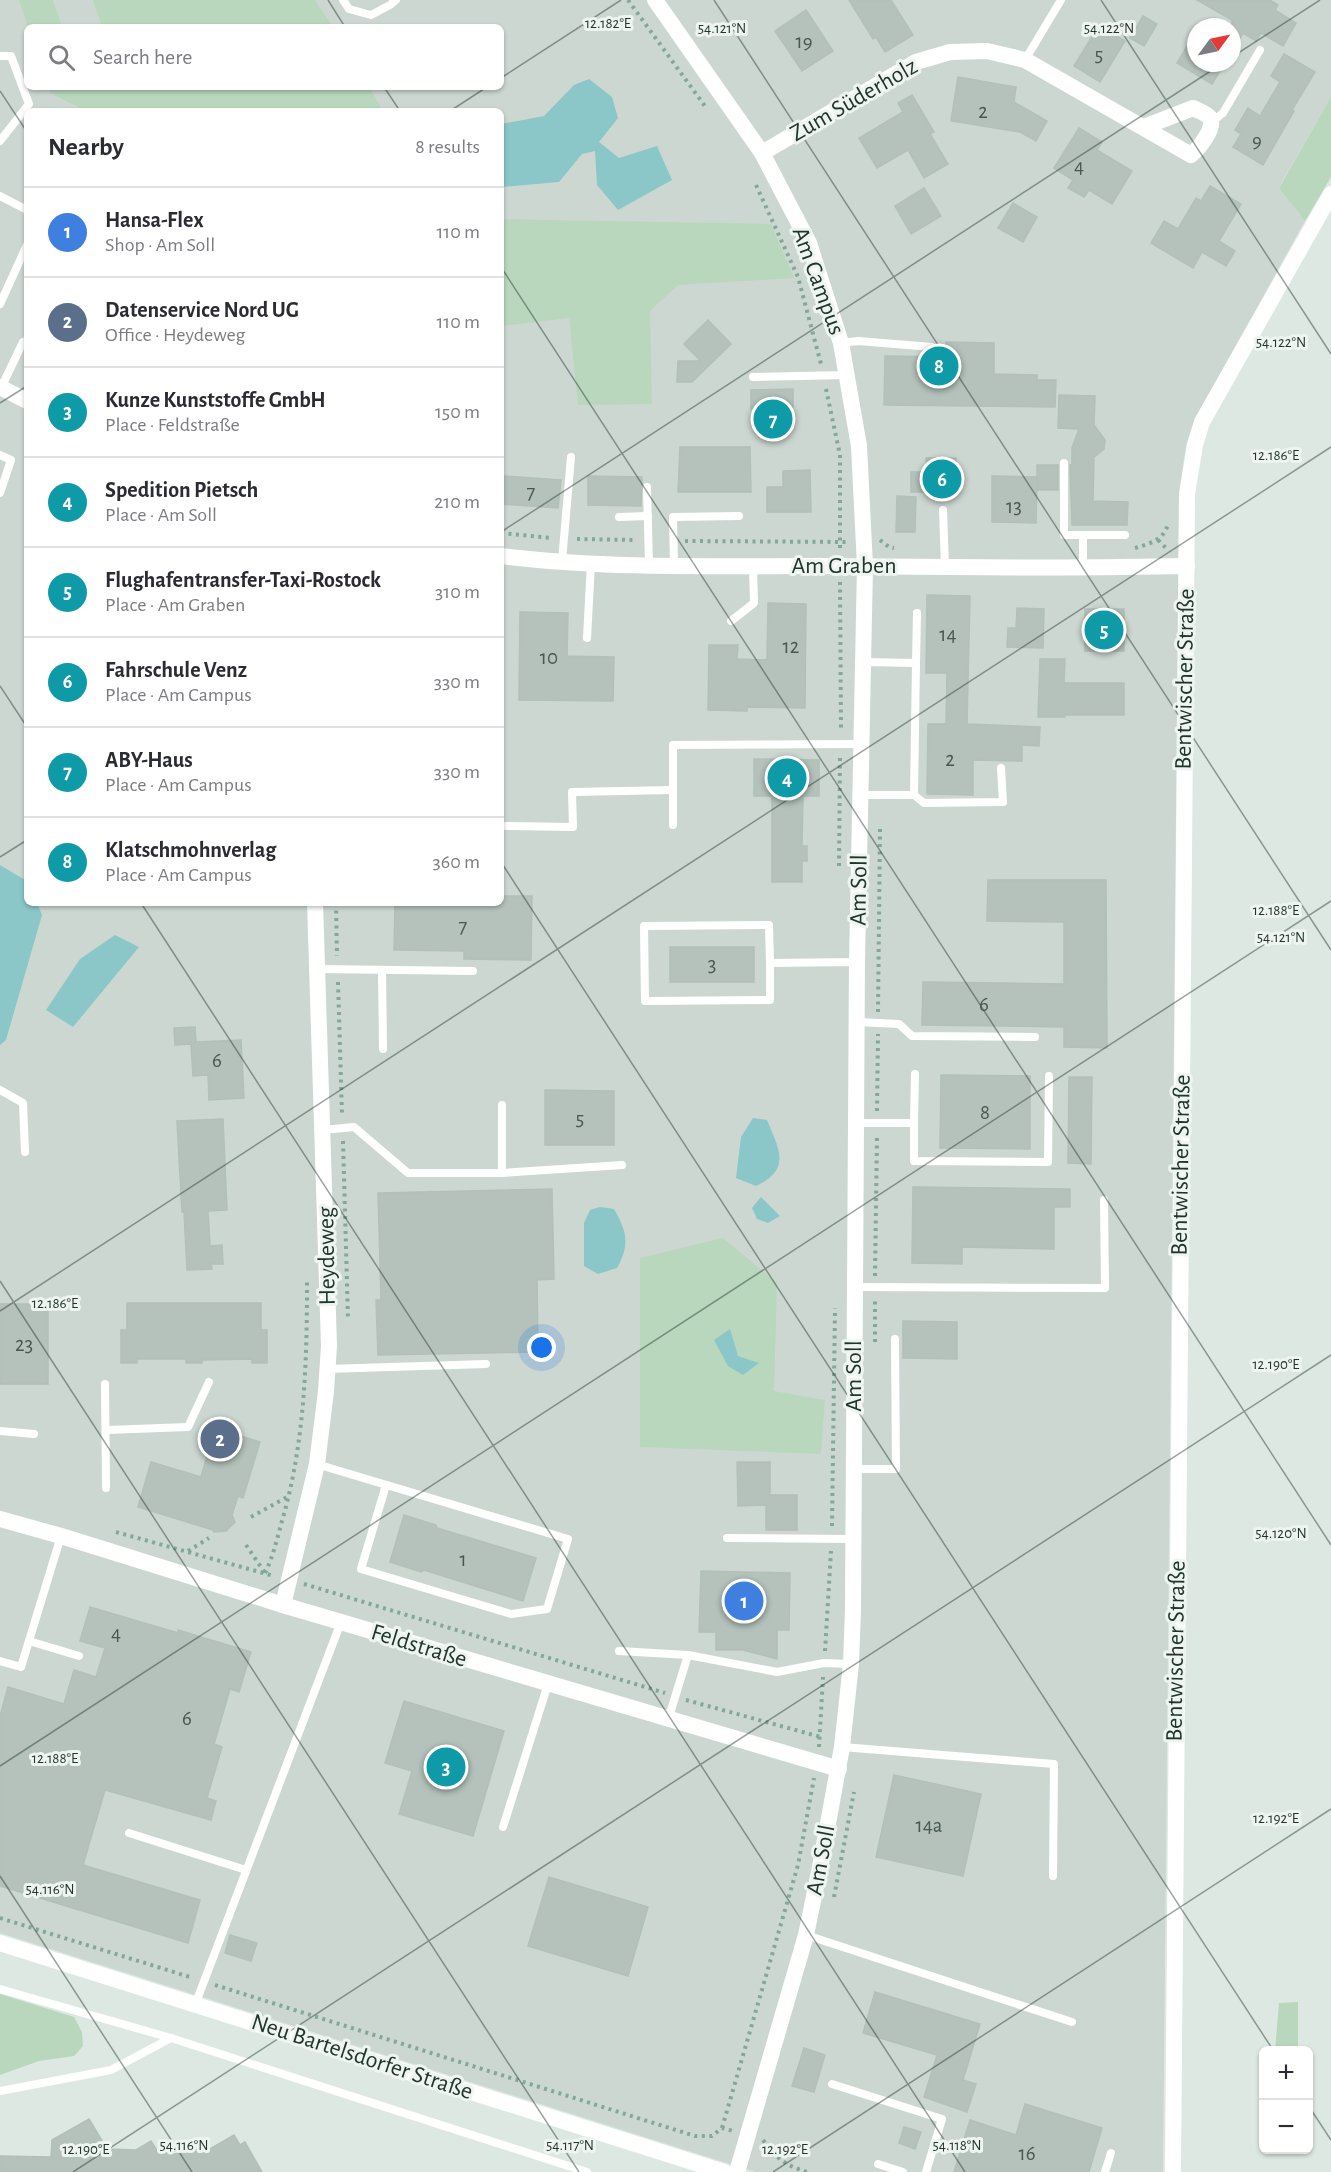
<!DOCTYPE html>
<html lang="en">
<head>
<meta charset="utf-8">
<style>
	body { margin:0; font-family:"Alegreya Sans",sans-serif; background:#f7f7f7; color:#2b2b33 }
	.controls { position:absolute; right:18px; bottom:18px; display:grid; overflow:hidden; border-radius:9px; box-shadow:0 2px 4px #0004 }
	.controls button { width:54px; height:54px; display:grid; place-items:center; padding:0; border:0; border-bottom:2px solid #e1e1e2; background:#fff; color:#2b2b33; font:30px sans-serif }
	.compass { position:absolute; left:1187px; top:18px; width:54px; height:54px; border-radius:50%; background:#fff; box-shadow:0 2px 4px #0004; rotate:57deg }
	.you { position:absolute; left:542px; top:1348px; width:21px; height:21px; margin:-15px; border:4px solid #fff; border-radius:50%; background:#1a73e8; box-shadow:0 0 0 9px #1a73e833 }
	.badge { display:grid; place-items:center; width:39px; height:39px; border-radius:50%; background:#e27062; color:#fff; font-size:20px; font-weight:700 }
	.pin { position:absolute; translate:-50% -50%; border:3px solid #fff; box-shadow:0 2px 6px #0006 }
	.list { margin:0; padding:0; list-style:none }
	h2 { display:flex; justify-content:space-between; align-items:center; height:78px; margin:0; padding:0 24px; font-size:26px }
	h2 small { font-size:20px; font-weight:400; color:#7c7c81 }
	.list li { display:grid; grid-template-columns:39px 1fr auto; gap:18px; align-items:center; box-sizing:border-box; height:90px; padding:0 24px; border-top:2px solid #e1e1e2 }
	.list b { display:block; font-size:22px; white-space:nowrap }
	.list p { margin:0; font-size:20px; white-space:nowrap; color:#7c7c81 }
	.list em { font-size:20px; font-style:normal; color:#7c7c81 }
	.icon { flex:none; width:33px; height:33px; fill:none; stroke:currentColor; stroke-width:2; stroke-linecap:round; stroke-linejoin:round }
	.map { position:relative; flex:none; width:1331px; height:2172px; overflow:hidden }
	.search { position:absolute; background:#fff; box-shadow:0 2px 4px #0004; left:24px; top:24px; width:480px; height:66px; display:flex; align-items:center; gap:15px; box-sizing:border-box; padding:0 21px; border-radius:9px; color:#7c7c81; font-size:22px }
	.panel { position:absolute; background:#fff; box-shadow:0 2px 4px #0004; left:24px; top:108px; width:480px; height:798px; border-radius:9px }
	.map>svg:first-child { display:block }
	.built { fill:#cdd7d1; fill-rule:evenodd }
	.green { fill:#b9d7bd }
	.water { fill:#8bc7c8 }
	.building { fill:#b4c2bb; stroke:#b1c0b8; stroke-width:1.5 }
	.lines { fill:none; stroke-linecap:round; stroke-linejoin:round }
	.path { stroke:#82a897; stroke-width:4; stroke-dasharray:3 4.5; stroke-linecap:butt }
	.service { stroke:#fff; stroke-width:8 }
	.minor { stroke:#fff; stroke-width:16 }
	.ticks { fill:none; stroke:#21352d; stroke-width:1.5; stroke-opacity:0.45 }
	.labels { text-anchor:middle; dominant-baseline:central; stroke-width:6; stroke-linejoin:round; paint-order:stroke }
	.number-label { font-size:21px; fill:#465850 }
	.street-label { font-size:24px; fill:#21352d; stroke:#eef5f0 }
	.ticks-label { font-size:15px; text-anchor:middle; fill:#21352d; stroke:#eef5f0; stroke-width:6; stroke-linejoin:round; paint-order:stroke }
</style>
</head>
<body>
<div class="map">
<svg width="1331" height="2172" viewBox="0 0 1331 2172">
	<rect width="100%" height="100%" fill="#dee8e2"/>
	<path class="built" d="M0,0H1331V97L1279,187L1305,221L1195,419L1186,445L1179,495L1163,2172H755L0,1933ZM27,27H501V87H27ZM1196,27H1232V63H1196ZM27,111H501V903H27Z"/>
	<g class="green">
		<polygon points="19,0 53,0 62,27 28,27"/>
		<polygon points="93,0 315,0 333,27 102,27"/>
		<polygon points="49,87 369,87 383,111 86,111 50,93"/>
		<polygon points="1331,97 1331,177 1305,221 1279,188"/>
		<polygon points="501,219 771,224 794,278 678,285 650,311 652,404 578,405 569,318 501,326"/>
		<polygon points="723,1238 777,1283 774,1391 825,1400 821,1454 640,1447 640,1258"/>
		<polygon points="0,1994 74,2017 82,2032 83,2046 74,2056 39,2061 0,2075"/>
		<polygon points="1298,2002 1298,2050 1275,2050 1279,2003"/>
	</g>
	<g class="water">
		<polygon points="589,79 612,97 618,118 599,142 619,158 657,146 672,180 618,210 597,185 595,151 582,154 559,182 501,187 501,124 544,116 574,85"/>
		<polygon points="0,865 25,880 27,903 37,903 42,915 6,1040 0,1045"/>
		<polygon points="115,935 139,947 73,1027 46,1010 80,959"/>
		<path d="M753,1118L767,1120C779,1149 792,1169 756,1186L736,1178L741,1137Z"/>
		<polygon points="761,1197 780,1216 768,1223 757,1219 752,1208"/>
		<path d="M600,1207L614,1209C627,1231 630,1245 617,1268L598,1274L584,1266V1223L590,1210Z"/>
		<polygon points="730,1329 738,1356 759,1363 743,1375 728,1366 714,1340"/>
	</g>
	<g class="building">
		<polygon points="849,0 891,0 913,35 885,52 876,37 873,39"/>
		<polygon points="1197,0 1270,0 1278,5 1275,10 1296,23 1283,46 1261,33 1256,41 1243,33 1232,51 1232,20"/>
		<polygon points="806,10 833,51 802,71 775,31"/>
		<polygon points="1143,16 1157,24 1144,46 1130,38"/>
		<polygon points="1099,25 1125,41 1100,82 1074,66"/>
		<polygon points="1196,31 1196,63 1225,63 1212,84 1177,63"/>
		<polygon points="1284,54 1315,72 1292,110 1294,111 1263,165 1233,147 1241,134 1235,130 1248,108 1260,116 1280,82 1271,76"/>
		<polygon points="958,77 1016,87 1014,102 1047,121 1036,141 1020,132 951,121"/>
		<polygon points="912,95 934,132 930,134 948,164 924,178 908,150 877,168 859,138 903,112 898,103"/>
		<polygon points="1079,128 1102,142 1097,150 1132,171 1112,204 1089,190 1084,197 1068,188 1073,180 1054,168"/>
		<polygon points="1210,186 1241,204 1219,241 1235,251 1226,266 1202,252 1193,268 1151,243 1164,221 1178,229 1196,198 1201,201"/>
		<polygon points="924,188 941,216 911,234 895,206"/>
		<polygon points="1013,203 1037,217 1023,242 998,228"/>
		<polygon points="708,320 731,344 692,382 677,382 678,361 701,361 684,344"/>
		<polygon points="946,342 994,343 994,374 1037,375 1037,380 1056,380 1055,407 884,405 885,356 946,357"/>
		<polygon points="793,389 793,407 790,407 790,430 757,430 756,409 751,409 751,390"/>
		<polygon points="1059,395 1095,396 1094,425 1105,440 1104,449 1094,457 1093,501 1128,502 1127,525 1072,525 1070,465 1072,465 1072,448 1079,429 1058,428"/>
		<polygon points="680,447 750,447 751,492 678,492"/>
		<polygon points="926,458 956,458 957,486 927,486"/>
		<rect x="1037" y="465" width="21" height="25"/>
		<polygon points="810,470 811,512 767,512 767,487 783,487 783,471"/>
		<polygon points="911,472 926,472 927,492 911,492"/>
		<polygon points="503,476 561,480 558,508 501,504"/>
		<polygon points="588,476 642,477 641,506 588,505"/>
		<polygon points="992,476 1037,477 1036,523 992,522"/>
		<polygon points="897,496 916,497 915,532 896,532"/>
		<polygon points="927,595 970,596 967,724 1040,727 1039,746 1022,745 1022,761 973,760 973,795 927,794 928,724 946,724 947,673 926,673"/>
		<polygon points="768,603 806,604 805,708 747,707 747,711 708,710 709,645 738,645 737,659 767,660"/>
		<polygon points="1017,608 1044,609 1043,648 1007,647 1008,628 1016,628"/>
		<rect x="1085" y="609" width="39" height="42"/>
		<polygon points="520,612 568,613 567,656 614,657 613,701 519,700"/>
		<polygon points="1040,659 1065,659 1064,683 1124,683 1124,715 1065,715 1065,717 1038,717"/>
		<polygon points="754,759 819,760 819,796 803,796 802,846 807,846 807,861 802,861 802,882 772,882 772,796 754,796"/>
		<polygon points="988,880 1106,880 1107,1048 1064,1047 1064,1027 922,1025 923,982 1064,984 1064,922 987,921"/>
		<polygon points="501,896 532,896 531,960 464,959 464,951 394,950 395,903 501,903"/>
		<rect x="670" y="947" width="84" height="35"/>
		<polygon points="195,1027 196,1042 241,1040 244,1098 209,1100 208,1075 193,1076 191,1044 175,1045 174,1028"/>
		<polygon points="941,1075 1030,1076 1030,1149 940,1148"/>
		<polygon points="1069,1077 1092,1077 1091,1164 1068,1163"/>
		<polygon points="545,1090 614,1091 614,1145 545,1145"/>
		<polygon points="223,1119 227,1210 208,1211 210,1246 222,1245 223,1264 211,1264 212,1269 187,1270 184,1212 182,1212 177,1121"/>
		<polygon points="913,1187 1070,1189 1070,1207 1054,1207 1054,1249 962,1247 962,1264 912,1263"/>
		<polygon points="552,1189 554,1279 537,1280 538,1352 378,1355 376,1300 381,1300 378,1193"/>
		<polygon points="127,1303 261,1303 261,1330 267,1330 267,1363 252,1363 252,1359 202,1360 202,1363 186,1363 186,1359 137,1359 137,1363 121,1363 121,1330 127,1330"/>
		<rect x="0" y="1304" width="48" height="80"/>
		<polygon points="903,1321 957,1322 957,1359 903,1358"/>
		<polygon points="215,1428 260,1442 243,1498 238,1496 232,1515 235,1522 226,1531 214,1532 213,1530 138,1507 151,1462 201,1477"/>
		<polygon points="737,1462 770,1462 770,1495 797,1495 797,1530 766,1530 766,1505 738,1506"/>
		<polygon points="404,1515 436,1525 437,1528 536,1558 523,1601 424,1570 421,1572 390,1562"/>
		<polygon points="701,1571 790,1573 789,1630 777,1630 777,1659 743,1650 716,1650 716,1632 699,1632"/>
		<polygon points="90,1607 178,1633 178,1630 251,1652 239,1692 230,1689 214,1744 222,1747 207,1798 216,1801 211,1820 105,1790 83,1865 200,1900 188,1943 0,1886 0,1716 8,1687 64,1704 74,1670 96,1677 105,1648 80,1641"/>
		<polygon points="404,1701 504,1731 473,1836 399,1814 412,1771 385,1763"/>
		<polygon points="894,1775 981,1794 963,1876 876,1857"/>
		<polygon points="549,1877 648,1907 628,1976 528,1946"/>
		<polygon points="230,1935 257,1943 251,1961 225,1953"/>
		<polygon points="875,1992 980,2024 963,2080 976,2084 967,2112 924,2097 937,2055 863,2033"/>
		<polygon points="804,2048 825,2055 814,2092 792,2086"/>
		<polygon points="1025,2104 1102,2128 1089,2172 954,2172 970,2120 1016,2135"/>
		<polygon points="89,2119 107,2149 136,2150 151,2141 158,2152 210,2149 234,2135 240,2145 245,2142 262,2172 0,2172 0,2156 51,2157 52,2140"/>
		<polygon points="904,2127 921,2132 915,2149 899,2143"/>
	</g>
	<g class="lines">
		<g class="path">
			<polyline points="628,0 707,109"/>
			<polyline points="756,185 798,277 821,364"/>
			<polyline points="826,389 840,455 840,551"/>
			<polyline points="501,533 552,538"/>
			<polyline points="577,539 636,540"/>
			<polyline points="880,540 889,547 894,548"/>
			<polyline points="1158,540 1168,550"/>
			<polyline points="685,541 849,542"/>
			<path d="M1135,548C1149,544 1164,540 1168,524"/>
			<polyline points="840,582 841,731"/>
			<polyline points="839,866 840,756"/>
			<polyline points="336,903 337,956"/>
			<polyline points="338,982 342,1115"/>
			<polyline points="878,1012 880,827"/>
			<polyline points="877,1111 878,1034"/>
			<polyline points="343,1141 348,1319"/>
			<polyline points="875,1276 877,1136"/>
			<polyline points="875,1342 875,1298"/>
			<polyline points="251,1517 289,1496"/>
			<polyline points="832,1526 835,1308"/>
			<polyline points="116,1532 274,1576"/>
			<polyline points="246,1545 265,1573"/>
			<polyline points="188,1551 209,1538"/>
			<path d="M265,1573C273,1557 277,1539 282,1521C305,1442 307,1361 307,1279"/>
			<polyline points="304,1584 665,1693"/>
			<polyline points="825,1651 831,1551"/>
			<polyline points="686,1700 821,1737"/>
			<polyline points="819,1747 823,1677"/>
			<polyline points="834,1897 854,1792"/>
			<polyline points="0,1918 193,1978"/>
			<polyline points="215,1985 695,2136 712,2136 722,2128 733,2131"/>
			<polyline points="722,2128 798,1865 814,1778"/>
			<path d="M763,2140C777,2159 785,2165 807,2172"/>
		</g>
		<g class="service">
			<polyline points="343,0 349,9 371,15 390,5 396,0"/>
			<polyline points="0,56 11,56 29,104 0,141"/>
			<polyline points="1025,60 1061,0"/>
			<polyline points="1212,122 1223,113 1260,50"/>
			<polyline points="0,196 27,210"/>
			<polyline points="0,304 27,245"/>
			<polyline points="841,343 858,341 932,347"/>
			<polyline points="753,377 847,375"/>
			<polyline points="1,388 23,342 27,341"/>
			<polyline points="0,455 11,460 0,493"/>
			<polyline points="1064,463 1064,535 1125,535"/>
			<polyline points="647,487 649,565"/>
			<polyline points="943,510 945,567"/>
			<polyline points="619,517 648,516"/>
			<polyline points="1083,535 1083,568"/>
			<polyline points="562,561 571,457"/>
			<polyline points="674,565 673,517 739,516"/>
			<polyline points="731,621 754,603 753,566"/>
			<polyline points="587,638 591,563"/>
			<polyline points="862,662 916,663 917,613"/>
			<polyline points="860,795 914,795 916,663"/>
			<polyline points="914,795 924,803 1003,802 1001,768"/>
			<polyline points="673,825 673,745 861,744"/>
			<polyline points="506,826 573,827 572,792 673,790"/>
			<polyline points="770,963 770,1000 645,1001 644,926 769,925 770,963 857,962"/>
			<polyline points="318,969 473,971"/>
			<polyline points="382,970 383,1049"/>
			<polyline points="857,1022 899,1024 912,1036 1035,1037"/>
			<polyline points="0,1090 23,1103 25,1152"/>
			<polyline points="856,1123 914,1123 914,1161 1048,1162 1049,1076"/>
			<polyline points="914,1123 915,1074"/>
			<polyline points="323,1130 354,1127 408,1173 502,1173 502,1105"/>
			<polyline points="502,1173 622,1165"/>
			<polyline points="855,1287 1105,1288 1104,1200"/>
			<polyline points="327,1369 486,1364"/>
			<polyline points="105,1384 106,1488"/>
			<polyline points="106,1430 188,1427 209,1382"/>
			<polyline points="0,1431 34,1434"/>
			<polyline points="317,1464 333,1469 568,1539 547,1609 511,1614 361,1569 386,1485"/>
			<polyline points="854,1469 896,1469 895,1339"/>
			<polyline points="727,1538 853,1539"/>
			<polyline points="29,1641 79,1656"/>
			<polyline points="619,1651 688,1655 777,1672 824,1663 851,1664"/>
			<polyline points="0,1661 21,1667 61,1536"/>
			<polyline points="668,1720 688,1655"/>
			<polyline points="842,1747 1054,1764 1053,1876"/>
			<polyline points="503,1827 548,1684"/>
			<polyline points="129,1833 246,1870"/>
			<polyline points="806,1935 1072,2022"/>
			<polyline points="0,1989 171,2038 587,2172"/>
			<polyline points="195,2005 341,1622"/>
			<polyline points="832,2084 942,2119 926,2172"/>
			<polyline points="0,2091 111,2070 171,2038"/>
			<polyline points="878,2164 903,2172"/>
			<polyline points="1105,2172 1111,2153"/>
		</g>
		<g class="minor">
			<polyline points="655,0 762,153 809,243 841,343 859,446 865,566 857,962 853,1610 851,1664 842,1747 820,1867 806,1935 737,2172"/>
			<path d="M762,153L916,62L950,52L987,51L1025,60L1191,155C1198,149 1216,128 1210,118C1206,113 1199,111 1193,108L1144,127"/>
			<polyline points="0,387 27,401"/>
			<path d="M501,556C606,569 713,566 819,566C941,567 1064,569 1187,566"/>
			<polyline points="0,1519 61,1536 283,1605 839,1769"/>
			<polyline points="283,1605 317,1464 326,1391 329,1346 315,903"/>
			<polyline points="0,1943 724,2172"/>
			<polyline points="1173,2172 1187,494 1195,445 1202,422 1331,194"/>
		</g>
	</g>
	<path class="ticks" d="M328,0L345,27M714,0L1331,950M1101,0L1331,354M1232,57L1320,0M501,78L621,0M384,87L400,111M0,91L27,132M450,111L487,87M501,267L1331,1545M0,403L27,386M501,532L1223,63M0,686L27,727M0,857L27,840M501,862L1273,2050M141,903L965,2172M0,1281L579,2172M0,1311L1331,447M0,1766L1331,901M0,1876L192,2172M1308,2105L1331,2140M73,2172L1331,1355M773,2172L1331,1809"/>
	<g class="labels">
		<g class="number-label">
			<text x="804" y="41">19</text>
			<text x="1099" y="54">5</text>
			<text x="983" y="111">2</text>
			<text x="1257" y="140">9</text>
			<text x="1079" y="166">4</text>
			<text x="531" y="492">7</text>
			<text x="1014" y="506">13</text>
			<text x="948" y="634">14</text>
			<text x="791" y="646">12</text>
			<text x="549" y="657">10</text>
			<text x="950" y="759">2</text>
			<text x="463" y="926">7</text>
			<text x="712" y="964">3</text>
			<text x="984" y="1004">6</text>
			<text x="217" y="1060">6</text>
			<text x="985" y="1112">8</text>
			<text x="580" y="1118">5</text>
			<text x="24" y="1344">23</text>
			<text x="463" y="1559">1</text>
			<text x="116" y="1633">4</text>
			<text x="187" y="1718">6</text>
			<text x="929" y="1825">14a</text>
			<text x="1027" y="2153">16</text>
		</g>
		<g class="street-label">
			<text transform="translate(854 100) rotate(-30)">Zum Süderholz</text>
			<text transform="translate(818 281) rotate(70)">Am Campus</text>
			<text x="844" y="566">Am Graben</text>
			<text transform="translate(1185 679) rotate(-89)">Bentwischer Straße</text>
			<text transform="translate(859 890) rotate(-89)">Am Soll</text>
			<text transform="translate(1181 1165) rotate(-89)">Bentwischer Straße</text>
			<text transform="translate(327 1256) rotate(-91)">Heydeweg</text>
			<text transform="translate(854 1376) rotate(-90)">Am Soll</text>
			<text transform="translate(419 1646) rotate(17)">Feldstraße</text>
			<text transform="translate(1176 1651) rotate(-89)">Bentwischer Straße</text>
			<text transform="translate(821 1860) rotate(-79)">Am Soll</text>
			<text transform="translate(362 2057) rotate(18)">Neu Bartelsdorfer Straße</text>
		</g>
	</g>
	<g class="ticks-label">
		<text x="608" y="28">12.182°E</text>
		<text x="722" y="33">54.121°N</text>
		<text x="1109" y="33">54.122°N</text>
		<text x="1281" y="347">54.122°N</text>
		<text x="1276" y="460">12.186°E</text>
		<text x="1276" y="915">12.188°E</text>
		<text x="1281" y="942">54.121°N</text>
		<text x="55" y="1308">12.186°E</text>
		<text x="1276" y="1369">12.190°E</text>
		<text x="1281" y="1538">54.120°N</text>
		<text x="55" y="1763">12.188°E</text>
		<text x="1276" y="1823">12.192°E</text>
		<text x="50" y="1894">54.116°N</text>
		<text x="184" y="2150">54.116°N</text>
		<text x="570" y="2150">54.117°N</text>
		<text x="957" y="2150">54.118°N</text>
		<text x="86" y="2154">12.190°E</text>
		<text x="785" y="2154">12.192°E</text>
	</g>
</svg>
<div class="controls">
<button>+</button>
<button>−</button>
</div>
<svg class="compass" viewBox="-18 -18 36 36"><path d="M0-13l5 13h-10z" fill="#e53935"/><path d="M0 13l5-13h-10z" fill="#7c7c81"/></svg>
<div class="you"></div>
<div class="pin badge" style="left:744px;top:1601px;background:#3f7fe0">1</div>
<div class="pin badge" style="left:220px;top:1439px;background:#5c6f8a">2</div>
<div class="pin badge" style="left:446px;top:1767px;background:#0f9aa8">3</div>
<div class="pin badge" style="left:787px;top:778px;background:#0f9aa8">4</div>
<div class="pin badge" style="left:1104px;top:630px;background:#0f9aa8">5</div>
<div class="pin badge" style="left:942px;top:479px;background:#0f9aa8">6</div>
<div class="pin badge" style="left:773px;top:419px;background:#0f9aa8">7</div>
<div class="pin badge" style="left:939px;top:366px;background:#0f9aa8">8</div>
<div class="search"><svg class="icon" aria-label="search" viewBox="0 0 24 24"><circle cx="10" cy="10" r="6"/><path d="M15 15l6 6"/></svg>Search here</div>
<section class="panel">
<h2>Nearby<small>8 results</small></h2>
<ul class="list">
<li><span class="badge" style="background:#3f7fe0">1</span><div><b>Hansa-Flex</b><p>Shop · Am Soll</p></div><em>110 m</em></li>
<li><span class="badge" style="background:#5c6f8a">2</span><div><b>Datenservice Nord UG</b><p>Office · Heydeweg</p></div><em>110 m</em></li>
<li><span class="badge" style="background:#0f9aa8">3</span><div><b>Kunze Kunststoffe GmbH</b><p>Place · Feldstraße</p></div><em>150 m</em></li>
<li><span class="badge" style="background:#0f9aa8">4</span><div><b>Spedition Pietsch</b><p>Place · Am Soll</p></div><em>210 m</em></li>
<li><span class="badge" style="background:#0f9aa8">5</span><div><b>Flughafentransfer-Taxi-Rostock</b><p>Place · Am Graben</p></div><em>310 m</em></li>
<li><span class="badge" style="background:#0f9aa8">6</span><div><b>Fahrschule Venz</b><p>Place · Am Campus</p></div><em>330 m</em></li>
<li><span class="badge" style="background:#0f9aa8">7</span><div><b>ABY-Haus</b><p>Place · Am Campus</p></div><em>330 m</em></li>
<li><span class="badge" style="background:#0f9aa8">8</span><div><b>Klatschmohnverlag</b><p>Place · Am Campus</p></div><em>360 m</em></li>
</ul>
</section>
</div>
</body>
</html>
